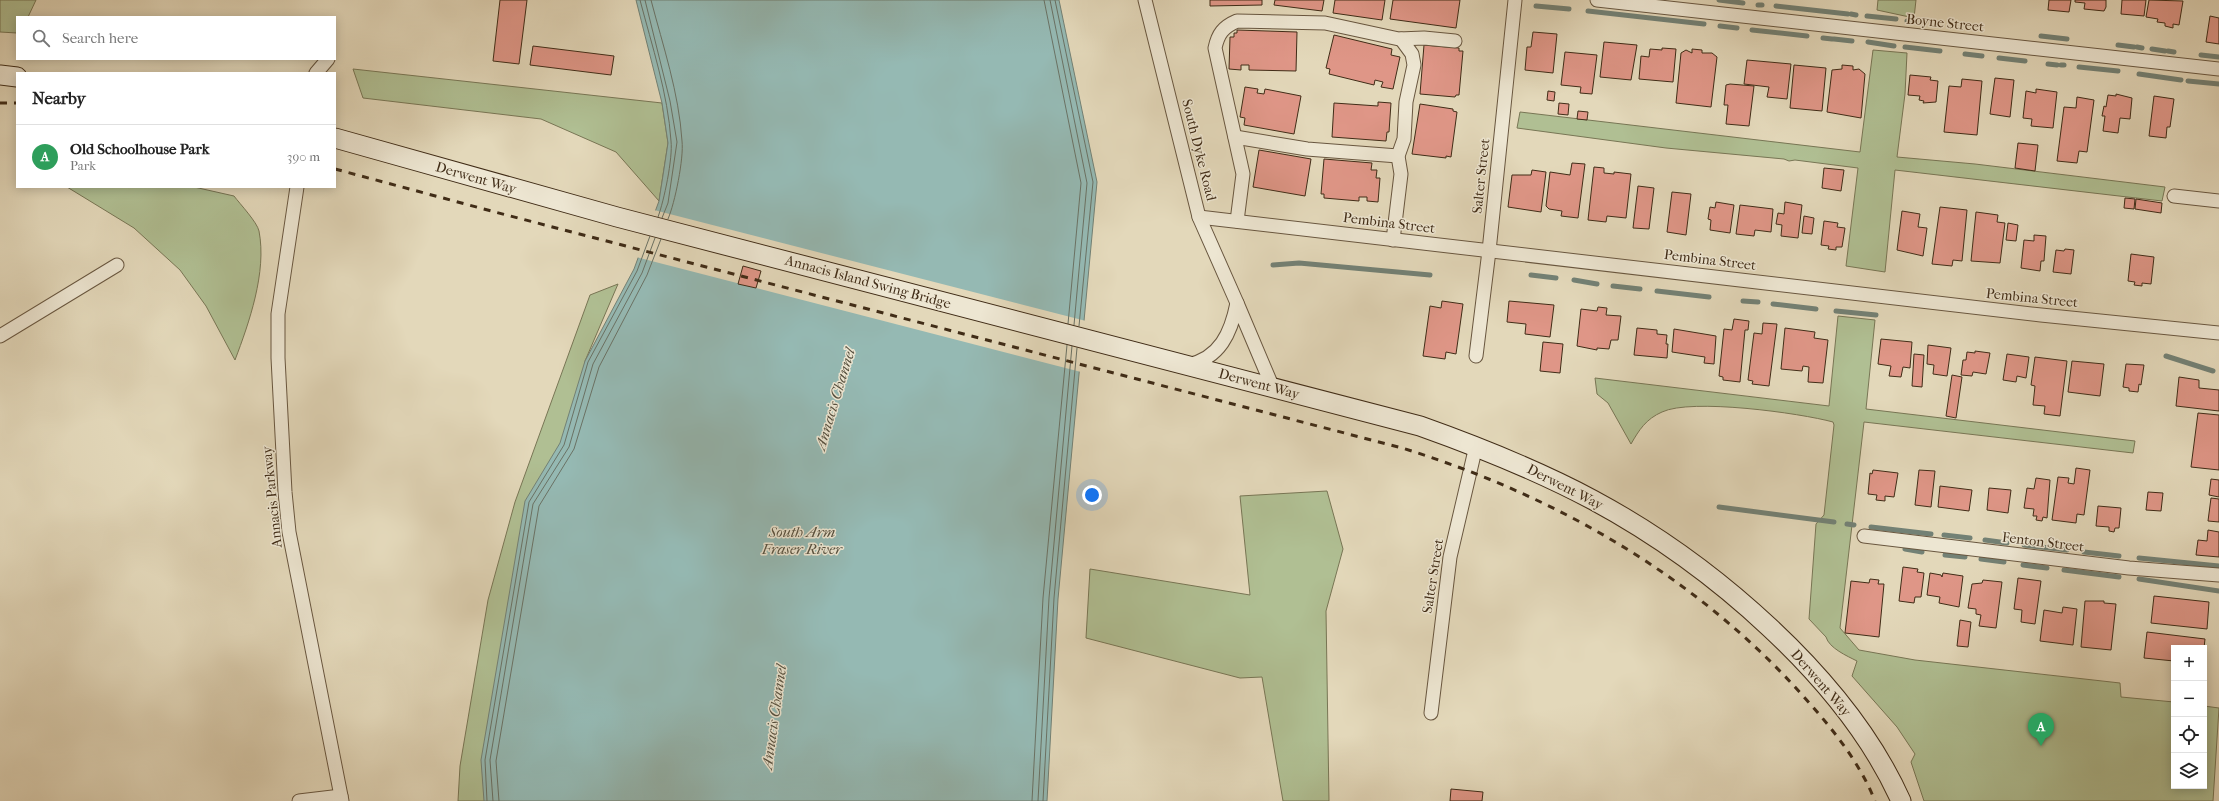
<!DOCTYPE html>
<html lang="en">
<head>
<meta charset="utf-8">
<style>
	body { margin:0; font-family:"IM FELL French Canon",serif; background:#f6f6f6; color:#222 }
	.controls { position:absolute; right:12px; bottom:12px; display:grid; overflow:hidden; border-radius:0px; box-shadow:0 2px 10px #0003 }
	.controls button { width:36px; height:36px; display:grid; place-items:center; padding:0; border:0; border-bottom:1px solid #e0e0e0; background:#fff; color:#222; font:20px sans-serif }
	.you { position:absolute; left:1092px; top:495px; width:14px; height:14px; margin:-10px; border:3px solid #fff; border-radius:50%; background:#1a73e8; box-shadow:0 0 0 6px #1a73e833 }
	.badge { display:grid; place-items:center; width:26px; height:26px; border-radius:50%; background:#b45309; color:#fff; font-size:13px; font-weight:700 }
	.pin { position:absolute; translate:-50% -33px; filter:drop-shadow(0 1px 2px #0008) }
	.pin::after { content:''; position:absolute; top:21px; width:14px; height:12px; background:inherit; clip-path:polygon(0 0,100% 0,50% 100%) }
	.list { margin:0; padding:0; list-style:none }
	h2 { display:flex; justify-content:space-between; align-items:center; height:52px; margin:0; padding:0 16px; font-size:17px }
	h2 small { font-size:13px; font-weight:400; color:#767676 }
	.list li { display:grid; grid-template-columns:26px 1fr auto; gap:12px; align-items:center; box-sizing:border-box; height:64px; padding:0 16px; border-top:1px solid #e0e0e0 }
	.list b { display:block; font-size:15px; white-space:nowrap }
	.list p { margin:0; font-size:13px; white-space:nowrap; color:#767676 }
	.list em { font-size:13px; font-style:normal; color:#767676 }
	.icon { flex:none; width:22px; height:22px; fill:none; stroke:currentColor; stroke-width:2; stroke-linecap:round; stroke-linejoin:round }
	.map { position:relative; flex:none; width:2219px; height:801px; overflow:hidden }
	.search { position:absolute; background:#fff; box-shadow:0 2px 10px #0003; left:16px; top:16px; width:320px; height:44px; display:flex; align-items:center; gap:10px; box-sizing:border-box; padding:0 14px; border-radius:0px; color:#767676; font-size:15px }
	.panel { position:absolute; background:#fff; box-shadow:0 2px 10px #0003; left:16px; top:72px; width:320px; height:116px; border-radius:0px }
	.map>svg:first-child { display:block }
	.green { fill:#b0bf93; stroke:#787655 }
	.water { fill:#95b9b3; stroke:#738175 }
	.pier { fill:#e3d8ba }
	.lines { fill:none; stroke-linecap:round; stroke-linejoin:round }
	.shore { stroke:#6a7265; stroke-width:1 }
	.stream { stroke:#738175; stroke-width:5 }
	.building { fill:#df9687; stroke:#402c17 }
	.street-casing { stroke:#695740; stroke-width:15 }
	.secondary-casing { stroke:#402c17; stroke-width:21 }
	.street { stroke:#ede6d2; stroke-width:13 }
	.secondary { stroke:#ede6d2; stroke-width:19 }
	.rail { stroke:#402c17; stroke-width:3; stroke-dasharray:7 7; stroke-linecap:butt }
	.labels { text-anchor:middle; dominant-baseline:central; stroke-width:3; stroke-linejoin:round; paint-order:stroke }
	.street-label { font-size:14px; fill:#402c17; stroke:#ede6d2 }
	.water-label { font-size:15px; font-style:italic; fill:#554f3e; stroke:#ede6d2 }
</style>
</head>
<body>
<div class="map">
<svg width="2219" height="801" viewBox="0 0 2219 801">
	<rect width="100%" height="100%" fill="#e3d8ba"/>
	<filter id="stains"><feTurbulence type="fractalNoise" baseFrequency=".005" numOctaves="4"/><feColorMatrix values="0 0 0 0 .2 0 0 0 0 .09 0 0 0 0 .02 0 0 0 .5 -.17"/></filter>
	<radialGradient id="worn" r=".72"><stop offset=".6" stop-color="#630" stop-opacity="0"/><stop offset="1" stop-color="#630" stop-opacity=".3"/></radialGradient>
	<g class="green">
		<polygon points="0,0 36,0 28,17 17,17 17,33 0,32"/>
		<polygon points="1878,0 1916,0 1914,18 1877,10"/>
		<polygon points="1873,50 1907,53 1905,94 1897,157 1975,164 2165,187 2162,201 1895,170 1885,272 1846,266 1858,168 1795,160 1789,161 1784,159 1666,148 1517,128 1520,112 1860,152"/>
		<polygon points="353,69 662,103 668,143 659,201 616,152 541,119 363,98"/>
		<path d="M67,187H194L234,196C240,204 257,222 259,231C267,272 249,323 235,360L206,306L180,270L134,228Z"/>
		<polygon points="618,284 585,361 565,801 458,801 460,766 488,600 515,502 590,295"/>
		<path d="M1838,316L1875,320L1866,409L2135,441L2133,453L1864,422L1840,628L1859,650L1915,660L2120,683L2121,697L2174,702V786H2204V706L2219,708L2213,801H1924L1911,762L1915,754L1897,727L1852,676L1857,661C1847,656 1829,648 1826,637L1809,619L1816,524L1824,515L1834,425L1833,422C1800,413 1691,398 1662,412C1646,419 1639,430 1631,444L1608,403L1597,394L1595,378L1829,406Z"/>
		<polygon points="1327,491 1343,549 1326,611 1329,801 1283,801 1262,677 1240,678 1086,638 1090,569 1250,595 1240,496"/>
	</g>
	<polygon class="water" points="636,0 1059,0 1097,182 1058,599 1047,801 484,801 481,760 525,501 560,443 585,361 634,269 659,201 668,143 662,103"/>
	<polygon class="pier" points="654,210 1086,321 1081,372 636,257"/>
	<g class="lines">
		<g class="shore">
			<path d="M640,0C652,46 668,94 671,141C673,158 664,201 658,217"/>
			<polyline points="645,0 670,101 677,142 668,203 662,218"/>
			<path d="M651,0C663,46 679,93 682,141C684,158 675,203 668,219"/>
			<polyline points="1044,0 1081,183 1068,324"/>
			<polyline points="1050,0 1087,183 1074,325"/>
			<polyline points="1055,0 1093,182 1079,326"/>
			<polyline points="487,801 485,760 529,502 564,445 588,362 637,271 650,236"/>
			<polyline points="493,801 490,760 533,504 569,447 593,364 642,273 655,238"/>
			<polyline points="499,801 496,761 539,506 574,449 599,367 647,275 661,239"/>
			<polyline points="1032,801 1043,598 1067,345"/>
			<polyline points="1038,801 1049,598 1072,346"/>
			<polyline points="1043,801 1054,598 1077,348"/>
		</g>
		<g class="stream">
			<polyline points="1719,0 1743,3"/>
			<polyline points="1758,5 1762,5"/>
			<polyline points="1536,6 1569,9"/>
			<polyline points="1776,6 1848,14"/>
			<polyline points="1588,11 1704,24"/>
			<polyline points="1851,14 1856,15"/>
			<polyline points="1867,16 1896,19"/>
			<polyline points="1907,21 1912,21"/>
			<polyline points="1720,26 1737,28"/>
			<polyline points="1752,30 1807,36"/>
			<polyline points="2041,36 2067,39"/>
			<polyline points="1823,38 1832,39"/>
			<polyline points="1834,39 1852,41"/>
			<polyline points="1868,42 1894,46"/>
			<polyline points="2118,45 2134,47"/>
			<polyline points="1905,47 1940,51"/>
			<polyline points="2137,47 2142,48"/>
			<polyline points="2152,49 2165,51"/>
			<polyline points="2168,51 2174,52"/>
			<polyline points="1965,54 1982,56"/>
			<polyline points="2201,55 2219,57"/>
			<polyline points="1999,58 2025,61"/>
			<polyline points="2048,64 2057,65"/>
			<polyline points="2061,65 2064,65"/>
			<polyline points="2079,67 2118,71"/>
			<polyline points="2139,74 2181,80"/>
			<polyline points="2188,81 2219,84"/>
			<polyline points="1273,265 1299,263 1430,275"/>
			<polyline points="1531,275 1556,278"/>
			<polyline points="1574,280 1597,284"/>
			<polyline points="1613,286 1640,289"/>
			<polyline points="1657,291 1709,297"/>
			<polyline points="1743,301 1758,302"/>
			<polyline points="1773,304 1816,309"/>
			<polyline points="1836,311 1876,315"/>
			<polyline points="2166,356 2213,371"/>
			<polyline points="1719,507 1834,522"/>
			<polyline points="1847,524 1854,525"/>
			<polyline points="1871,527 1931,534"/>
			<polyline points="1944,535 1970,538"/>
			<polyline points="1985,540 2007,543"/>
			<polyline points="2024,545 2067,550"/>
			<polyline points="1905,549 1922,552"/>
			<polyline points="2084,552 2119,556"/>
			<polyline points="1945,555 1965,557"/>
			<polyline points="2139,558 2219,566"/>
			<polyline points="1981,559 2004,562"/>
			<polyline points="2023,565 2047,568"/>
			<polyline points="2064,570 2119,577"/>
			<polyline points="2139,579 2219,591"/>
		</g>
	</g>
	<g class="building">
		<polygon points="500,0 527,0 519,64 493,61"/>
		<polygon points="1210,0 1262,0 1262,5 1210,6"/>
		<polygon points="1275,0 1324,0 1322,11 1274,5"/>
		<polygon points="1335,0 1385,0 1382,20 1333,13"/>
		<polygon points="1393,0 1460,0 1456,28 1390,19"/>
		<polygon points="2049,0 2071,0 2069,12 2048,10"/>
		<polygon points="2075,0 2106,0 2106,7 2104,11 2084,9 2085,3 2075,2"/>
		<polygon points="2122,0 2146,0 2144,16 2121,14"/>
		<polygon points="2149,0 2183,1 2179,25 2173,24 2173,28 2165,26 2165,23 2157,22 2158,19 2146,17"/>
		<polygon points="2210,16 2219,18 2219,44 2206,42"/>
		<polygon points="1237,30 1297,32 1296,71 1249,70 1249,65 1241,65 1241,70 1229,69 1230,37 1234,37 1234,33 1237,33"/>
		<polygon points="1533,32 1557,34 1553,73 1525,70 1527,47 1531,47"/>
		<polygon points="1334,35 1392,49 1391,55 1400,57 1393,89 1381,87 1383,82 1375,80 1374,85 1329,74 1330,69 1326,68"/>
		<polygon points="1604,42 1637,45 1631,80 1600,77"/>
		<polygon points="1424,45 1459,48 1459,51 1463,51 1459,95 1456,95 1455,97 1420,94"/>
		<polygon points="533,46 614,56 611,75 530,65"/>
		<polygon points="1662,48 1676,49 1673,82 1639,79 1641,56 1649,57 1650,49 1662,50"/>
		<polygon points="1692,49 1702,50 1702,53 1712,53 1717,57 1711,107 1676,103 1681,53 1686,50 1692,53"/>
		<polygon points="1565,52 1597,55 1592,94 1580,93 1581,87 1561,85"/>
		<polygon points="1747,60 1791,64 1787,99 1767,97 1769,87 1744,84"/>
		<polygon points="1794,65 1826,68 1822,111 1790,108"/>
		<polygon points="1842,65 1853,66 1853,70 1859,69 1865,74 1861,118 1827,112 1832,70 1842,69"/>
		<polygon points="1910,75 1931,77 1930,80 1938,81 1936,102 1923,103 1924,101 1919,100 1920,96 1908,95"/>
		<polygon points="1995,78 2014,80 2010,117 1990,114"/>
		<polygon points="1962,79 1982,81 1977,135 1944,132 1949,86 1961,87"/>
		<polygon points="1730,84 1754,86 1749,126 1726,124 1728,105 1724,105 1726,85"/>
		<polygon points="1245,87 1258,89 1257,93 1264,94 1265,89 1301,96 1294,134 1244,125 1245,118 1240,117"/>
		<polygon points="2036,89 2057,92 2053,128 2031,126 2032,119 2023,118 2026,91 2036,93"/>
		<polygon points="1548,91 1555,92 1554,101 1547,100"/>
		<polygon points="2116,94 2132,98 2130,119 2120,118 2118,133 2103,131 2105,116 2102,116 2104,106 2106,107 2108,95 2116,96"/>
		<polygon points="2154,96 2174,99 2170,127 2167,127 2166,138 2149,136"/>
		<polygon points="2077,97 2094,100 2087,152 2079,151 2077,163 2057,161 2064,107 2076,108"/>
		<polygon points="1378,102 1391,103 1389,132 1387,132 1386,141 1332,137 1334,103 1378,106"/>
		<polygon points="1559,103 1569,104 1568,115 1558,114"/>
		<polygon points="1420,104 1453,109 1453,111 1457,112 1451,157 1446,156 1446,158 1412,154"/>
		<polygon points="1578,111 1588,112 1587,120 1577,119"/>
		<polygon points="2018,143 2038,145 2035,171 2015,168"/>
		<polygon points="1259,150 1311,159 1305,196 1253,187"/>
		<polygon points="1324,159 1372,163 1371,170 1377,170 1376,178 1380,178 1378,202 1367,201 1367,197 1359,197 1359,201 1324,198 1324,194 1321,194"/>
		<polygon points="1572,163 1585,164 1578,218 1561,216 1562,211 1549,209 1546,206 1550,172 1570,175"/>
		<polygon points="1594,167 1604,168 1604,173 1614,174 1614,172 1631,174 1626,218 1607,216 1606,222 1588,220"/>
		<polygon points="1824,168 1844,170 1841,191 1822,188"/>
		<polygon points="1532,170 1546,172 1541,212 1508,207 1512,175 1531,175"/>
		<polygon points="1638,186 1654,188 1649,229 1633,228"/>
		<polygon points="1672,192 1691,194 1686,235 1667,232"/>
		<polygon points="2125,198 2135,199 2134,209 2124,208"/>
		<polygon points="2136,199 2162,203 2161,213 2135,209"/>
		<polygon points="1716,202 1734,205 1730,233 1710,230 1711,220 1708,219 1710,207 1715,208"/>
		<polygon points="1785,202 1802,205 1798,238 1781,236 1782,225 1776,224 1778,213 1784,214"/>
		<polygon points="1740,205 1773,209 1771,232 1755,230 1754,236 1736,234"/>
		<polygon points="1940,207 1967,210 1962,261 1953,260 1952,266 1932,264"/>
		<polygon points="1902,211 1920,214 1918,227 1927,228 1923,256 1897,250"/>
		<polygon points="1976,212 1998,215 1997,222 2005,223 2000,263 1971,261"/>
		<polygon points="1804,216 1814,218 1812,234 1802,233"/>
		<polygon points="1824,221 1838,223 1837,227 1845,228 1842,247 1836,247 1836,250 1828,249 1829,246 1821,245"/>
		<polygon points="2008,223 2018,225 2016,241 2006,240"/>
		<polygon points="2034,235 2046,236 2044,261 2041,261 2040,271 2021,268 2024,240 2034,241"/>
		<polygon points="2065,249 2074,250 2071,274 2053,272 2056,250 2064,251"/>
		<polygon points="2131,254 2154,257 2151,284 2142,283 2142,286 2134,285 2135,282 2128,281"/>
		<polygon points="743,266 761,271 756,288 738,284"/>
		<polygon points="1442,301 1463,304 1456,354 1446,352 1445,359 1423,356 1430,306 1441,308"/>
		<polygon points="1509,301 1554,305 1550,337 1525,334 1526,324 1507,322"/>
		<polygon points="1598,307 1607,308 1606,315 1621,316 1618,340 1611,340 1609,349 1597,348 1597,350 1577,346 1581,309 1597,311"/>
		<polygon points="1734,319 1749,321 1748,330 1745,330 1740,382 1723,380 1723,377 1719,376 1724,329 1732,330"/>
		<polygon points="1763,323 1777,324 1769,386 1752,384 1753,381 1748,380 1754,333 1762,334"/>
		<polygon points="1637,328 1657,330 1657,334 1667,335 1666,344 1668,344 1667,358 1634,355"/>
		<polygon points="1785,328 1815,332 1814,338 1828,340 1823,383 1808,382 1809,367 1803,366 1802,371 1781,369"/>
		<polygon points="1674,329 1716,336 1714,364 1704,363 1705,357 1672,352"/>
		<polygon points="1881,339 1912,342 1910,368 1903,367 1901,377 1889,376 1891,366 1878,364"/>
		<polygon points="1543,342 1563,344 1560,373 1540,371"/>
		<polygon points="1928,345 1951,348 1947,376 1933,374 1934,365 1927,364"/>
		<polygon points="1975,351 1990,353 1986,374 1973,372 1972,376 1961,375 1963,360 1966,360 1967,352 1975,353"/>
		<polygon points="1914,354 1924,355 1922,387 1912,386"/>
		<polygon points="2007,354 2029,357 2026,378 2017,376 2016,382 2003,380"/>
		<polygon points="2035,357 2067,361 2060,416 2044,414 2045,406 2033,405 2035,386 2031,385"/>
		<polygon points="2072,361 2104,364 2100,396 2068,392"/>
		<polygon points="2126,364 2144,365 2141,385 2139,384 2138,392 2129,391 2129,388 2123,387"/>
		<polygon points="1952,375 1962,377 1956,418 1946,416"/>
		<polygon points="2179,377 2199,380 2199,388 2219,390 2219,411 2176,406"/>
		<polygon points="2198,413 2219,415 2219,470 2191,467"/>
		<polygon points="2076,468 2090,470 2084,515 2077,514 2076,523 2052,520 2058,477 2069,478 2068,483 2074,484"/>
		<polygon points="1873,470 1898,473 1894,497 1885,496 1885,501 1876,500 1877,495 1868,494 1870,473 1872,474"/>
		<polygon points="1919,470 1935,471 1931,507 1915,505"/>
		<polygon points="2036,478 2050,480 2047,518 2043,517 2042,521 2036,520 2037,516 2033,516 2034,509 2024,508 2027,488 2034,489"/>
		<polygon points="2211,479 2219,480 2219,497 2209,495"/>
		<polygon points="1940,486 1972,490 1969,511 1938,507"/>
		<polygon points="1989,488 2011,490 2008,513 1987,510"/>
		<polygon points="2148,492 2163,493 2161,511 2146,510"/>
		<polygon points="2211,498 2219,499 2219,522 2208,521"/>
		<polygon points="2098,506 2121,508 2119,528 2115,528 2114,532 2109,531 2109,527 2096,526"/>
		<polygon points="2208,530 2219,532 2219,557 2196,555 2198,540 2207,541"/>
		<polygon points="1903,567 1918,569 1917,572 1924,573 1921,597 1915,597 1914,603 1899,601"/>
		<polygon points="1930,573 1941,575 1942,577 1943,573 1963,576 1959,607 1939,603 1940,597 1927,595"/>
		<polygon points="2018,578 2041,581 2035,624 2021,622 2022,610 2014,609"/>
		<polygon points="1870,579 1879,580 1878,584 1884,584 1879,637 1845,633 1851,581 1869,583"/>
		<polygon points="1983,580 2002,582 1996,628 1979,626 1981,615 1976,614 1976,609 1968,608 1972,584 1982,583"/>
		<polygon points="2154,596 2209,602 2207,629 2151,623"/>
		<polygon points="2085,601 2104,601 2104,603 2116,604 2111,650 2081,647"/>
		<polygon points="2063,607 2077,609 2073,645 2040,641 2044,610 2062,613"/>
		<polygon points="1960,620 1971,622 1968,647 1957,646"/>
		<polygon points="2147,632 2205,639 2204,648 2174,648 2174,661 2144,658"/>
		<polygon points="1451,789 1483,792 1482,801 1450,801"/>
	</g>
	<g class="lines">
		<defs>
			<g id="street">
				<polyline points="1145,0 1199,217 1237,303"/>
				<polyline points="1597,0 2219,69"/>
				<polyline points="316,73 328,59"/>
				<polyline points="1235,137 1307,149 1398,156"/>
				<polyline points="297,187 278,314 278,358 285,492 289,532 342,801"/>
				<polyline points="2174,196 2219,201"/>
				<polyline points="1199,217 2041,315 2219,333"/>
				<path d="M1237,221L1243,174L1215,48C1218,34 1223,27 1237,21L1325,23L1399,39L1424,38L1455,41"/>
				<polyline points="1393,240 1401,174 1398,156 1404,139 1406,102 1414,65 1412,54 1401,39"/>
				<polyline points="0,336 117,265"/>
				<polyline points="1476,356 1489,251 1515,0"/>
				<path d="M1188,365C1220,358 1231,333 1237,303L1273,388"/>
				<polyline points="1864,536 2129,568 2219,575"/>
				<polyline points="1431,713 1450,557 1476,446"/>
				<polyline points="299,801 341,796"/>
			</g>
			<g id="secondary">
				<polyline points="0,75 17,77"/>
				<path d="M335,138L617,217L1420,426C1479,447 1537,470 1593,500C1710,563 1846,678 1901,801"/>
			</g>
		</defs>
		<use href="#street" class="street-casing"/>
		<use href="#secondary" class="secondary-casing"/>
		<use href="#street" class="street"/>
		<use href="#secondary" class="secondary"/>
		<g class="rail">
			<polyline points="0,103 17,103"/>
			<path d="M335,169L495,212L1402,448C1551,494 1689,572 1795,687C1826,721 1858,758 1875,801"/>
		</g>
	</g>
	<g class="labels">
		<g class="street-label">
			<text transform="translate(1945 23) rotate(6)">Boyne Street</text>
			<text transform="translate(1199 150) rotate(76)">South Dyke Road</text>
			<text transform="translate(1481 176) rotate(-84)">Salter Street</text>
			<text transform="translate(476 178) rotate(16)">Derwent Way</text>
			<text transform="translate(1389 223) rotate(7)">Pembina Street</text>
			<text transform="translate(1710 260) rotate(7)">Pembina Street</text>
			<text transform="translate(868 282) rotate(15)">Annacis Island Swing Bridge</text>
			<text transform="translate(2032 298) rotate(6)">Pembina Street</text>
			<text transform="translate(1259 384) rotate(15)">Derwent Way</text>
			<text transform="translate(1565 487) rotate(27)">Derwent Way</text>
			<text transform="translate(272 497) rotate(-96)">Annacis Parkway</text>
			<text transform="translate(2043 542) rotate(7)">Fenton Street</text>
			<text transform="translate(1433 576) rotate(-81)">Salter Street</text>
			<text transform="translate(1821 683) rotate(49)">Derwent Way</text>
		</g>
		<g class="water-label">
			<text transform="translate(835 399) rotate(-73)">Annacis Channel</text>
			<text x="802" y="532">South Arm<tspan x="802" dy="17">Fraser River</tspan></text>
			<text transform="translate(774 717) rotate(-82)">Annacis Channel</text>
		</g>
	</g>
	<rect width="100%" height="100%" filter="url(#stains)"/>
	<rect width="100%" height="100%" fill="url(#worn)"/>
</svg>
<div class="controls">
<button>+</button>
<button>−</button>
<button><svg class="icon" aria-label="locate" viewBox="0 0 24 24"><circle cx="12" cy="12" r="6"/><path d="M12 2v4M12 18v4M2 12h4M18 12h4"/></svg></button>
<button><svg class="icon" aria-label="layers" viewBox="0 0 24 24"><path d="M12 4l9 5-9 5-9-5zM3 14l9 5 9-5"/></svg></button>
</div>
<div class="you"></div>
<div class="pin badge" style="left:2041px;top:746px;background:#2e9e5b">A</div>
<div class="search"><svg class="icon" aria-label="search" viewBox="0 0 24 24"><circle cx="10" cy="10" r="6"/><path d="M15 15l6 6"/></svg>Search here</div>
<section class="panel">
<h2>Nearby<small></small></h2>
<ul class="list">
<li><span class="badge" style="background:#2e9e5b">A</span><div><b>Old Schoolhouse Park</b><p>Park</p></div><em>390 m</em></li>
</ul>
</section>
</div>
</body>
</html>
